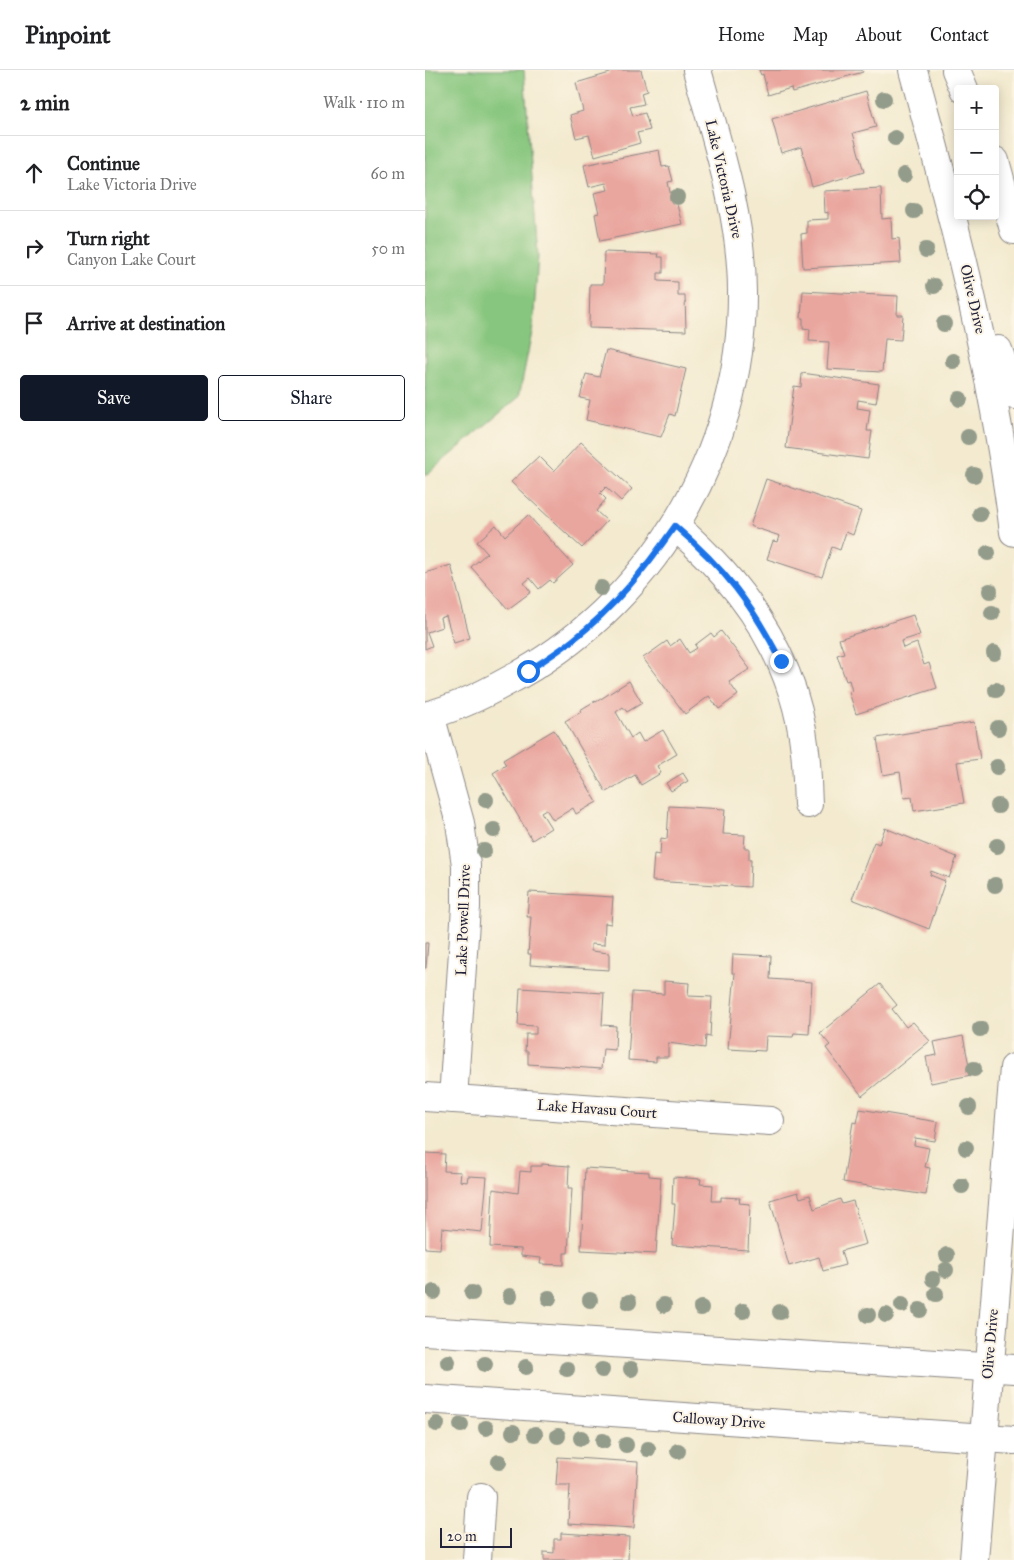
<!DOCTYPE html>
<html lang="en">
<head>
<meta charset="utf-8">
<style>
	body { margin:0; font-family:"IM FELL Great Primer",serif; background:#f2f2f2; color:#202124 }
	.controls { position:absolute; right:15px; top:15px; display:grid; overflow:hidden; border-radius:5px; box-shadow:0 2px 12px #0003 }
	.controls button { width:45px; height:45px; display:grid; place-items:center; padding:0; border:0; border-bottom:1px solid #e0e0e0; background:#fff; color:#202124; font:25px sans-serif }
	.scale { position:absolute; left:15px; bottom:12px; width:72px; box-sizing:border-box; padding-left:5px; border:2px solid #22223b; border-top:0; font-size:14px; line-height:18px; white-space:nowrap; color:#22223b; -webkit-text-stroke:4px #fcf5e5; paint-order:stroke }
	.stop { position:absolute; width:15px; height:15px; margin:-11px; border:4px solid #1a73e8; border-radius:50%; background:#fff }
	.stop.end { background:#1a73e8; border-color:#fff; box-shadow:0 1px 5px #0008 }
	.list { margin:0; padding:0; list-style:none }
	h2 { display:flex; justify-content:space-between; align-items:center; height:65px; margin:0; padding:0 20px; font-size:21px }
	h2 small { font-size:16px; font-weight:400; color:#757577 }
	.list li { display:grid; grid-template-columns:32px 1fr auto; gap:15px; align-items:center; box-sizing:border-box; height:75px; padding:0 20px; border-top:1px solid #e0e0e0 }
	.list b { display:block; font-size:19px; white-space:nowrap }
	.list p { margin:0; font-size:16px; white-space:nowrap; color:#757577 }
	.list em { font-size:16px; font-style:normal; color:#757577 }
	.actions { display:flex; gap:10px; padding:15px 20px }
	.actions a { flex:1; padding:11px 0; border:1px solid #111827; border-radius:5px; text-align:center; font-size:18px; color:#111827 }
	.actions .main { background:#111827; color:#fff }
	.icon { flex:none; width:28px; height:28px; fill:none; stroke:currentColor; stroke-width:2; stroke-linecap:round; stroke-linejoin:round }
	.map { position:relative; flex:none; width:589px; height:1490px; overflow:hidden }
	header { display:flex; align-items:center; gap:30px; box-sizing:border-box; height:70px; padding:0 25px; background:#fff; border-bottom:1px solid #e0e0e0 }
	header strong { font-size:24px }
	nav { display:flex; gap:28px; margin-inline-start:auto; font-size:18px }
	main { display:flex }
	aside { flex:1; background:#fff }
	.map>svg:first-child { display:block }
	.green { fill:#87c67e; stroke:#54745c }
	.building { fill:#e9a69f }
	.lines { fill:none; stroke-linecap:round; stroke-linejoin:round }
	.minor-casing { stroke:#8a8685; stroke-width:30 }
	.major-casing { stroke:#8a8685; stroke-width:30 }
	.minor { stroke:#fff; stroke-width:28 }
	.major { stroke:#fff; stroke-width:28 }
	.tree { fill:#939b8a }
	.route { stroke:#1a73e8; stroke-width:6 }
	.labels { text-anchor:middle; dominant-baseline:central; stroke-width:4; stroke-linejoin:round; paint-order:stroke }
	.street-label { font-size:15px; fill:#22223b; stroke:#fcf5e5 }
</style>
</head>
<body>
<header>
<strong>Pinpoint</strong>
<nav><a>Home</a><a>Map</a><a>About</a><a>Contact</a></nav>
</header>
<main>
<aside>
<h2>2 min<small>Walk · 110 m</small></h2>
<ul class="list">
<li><svg class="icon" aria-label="ahead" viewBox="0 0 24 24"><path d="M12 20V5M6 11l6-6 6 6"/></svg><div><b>Continue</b><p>Lake Victoria Drive</p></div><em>60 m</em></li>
<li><svg class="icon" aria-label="right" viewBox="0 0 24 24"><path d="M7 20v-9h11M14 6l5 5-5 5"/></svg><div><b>Turn right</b><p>Canyon Lake Court</p></div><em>50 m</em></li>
<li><svg class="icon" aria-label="arrive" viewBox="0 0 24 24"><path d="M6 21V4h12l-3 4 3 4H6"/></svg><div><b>Arrive at destination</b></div></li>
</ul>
<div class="actions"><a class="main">Save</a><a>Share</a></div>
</aside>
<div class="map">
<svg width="589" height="1490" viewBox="0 0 589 1490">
	<rect width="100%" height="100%" fill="#fcf5e5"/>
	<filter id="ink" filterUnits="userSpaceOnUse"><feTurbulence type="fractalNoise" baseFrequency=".02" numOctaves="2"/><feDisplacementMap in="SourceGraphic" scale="10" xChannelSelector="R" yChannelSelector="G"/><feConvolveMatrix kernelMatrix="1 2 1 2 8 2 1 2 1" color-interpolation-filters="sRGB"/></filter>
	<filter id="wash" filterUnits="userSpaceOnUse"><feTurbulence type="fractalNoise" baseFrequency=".0096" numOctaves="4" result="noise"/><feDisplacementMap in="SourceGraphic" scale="20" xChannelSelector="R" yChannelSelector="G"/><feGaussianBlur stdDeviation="1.12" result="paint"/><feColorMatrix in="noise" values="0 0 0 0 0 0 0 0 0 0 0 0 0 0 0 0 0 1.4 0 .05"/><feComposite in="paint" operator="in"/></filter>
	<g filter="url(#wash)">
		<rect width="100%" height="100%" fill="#f3eacf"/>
		<polygon class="green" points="0,0 99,0 113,186 108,257 94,327 0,406"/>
		<g id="blocks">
			<g class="building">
				<polygon points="184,0 216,0 222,21 216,23 219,34 205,37 208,46 220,43 225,60 212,63 215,73 170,86 164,65 151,68 145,45 158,41 151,13 185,3"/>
				<polygon points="334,0 437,0 438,2 367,22 366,18 343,25 338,4 336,5"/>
				<polygon points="441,21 451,57 428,63 439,102 387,117 376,77 356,83 347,49"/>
				<polygon points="234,80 237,97 244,96 248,111 243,112 247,132 251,131 257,154 175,171 170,144 174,143 169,123 183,120 181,113 164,117 159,95"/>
				<polygon points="456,118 457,149 466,148 467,169 474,168 476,193 378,198 376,164 382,163 382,150 403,149 403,142 400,143 399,121"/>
				<polygon points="179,182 234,184 233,187 238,187 238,203 233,203 233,211 253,212 253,226 260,226 261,261 164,258 165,214 178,214"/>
				<polygon points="378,221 473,226 472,245 478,245 476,270 460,269 457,302 402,299 404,272 384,271 385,259 378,258 378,248 376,248"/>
				<polygon points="181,280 261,299 250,346 245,344 236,367 161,350 165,330 155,328 161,304 174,307"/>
				<polygon points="377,303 454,314 451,333 433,330 432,338 445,340 442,361 447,361 443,389 361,378 369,316 376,317"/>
				<polygon points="156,372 207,419 196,431 181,417 175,423 181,429 171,441 182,451 157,478 86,412 114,386 129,401"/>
				<polygon points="341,409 436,441 428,465 421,462 415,480 407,477 397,507 342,489 348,471 353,472 355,466 325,456"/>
				<polygon points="103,445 148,495 128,513 125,510 114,519 105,508 99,513 106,522 83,539 46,497 62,483 52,472 71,455 80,466"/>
				<polygon points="26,495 45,568 29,573 21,546 15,548 17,557 2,562 7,576 0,579 0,503"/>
				<polygon points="488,545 495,565 476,571 478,578 492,573 499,595 504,593 512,618 431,644 424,622 427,621 424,610 421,611 412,585 419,583 414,569"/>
				<polygon points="296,561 325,599 304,612 313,625 294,639 284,626 260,644 218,588 242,571 245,576 255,569 264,583 272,578 270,575 286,563 289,567"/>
				<polygon points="204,611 217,633 202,642 198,637 191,642 206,668 213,663 218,672 238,660 252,684 232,696 236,703 216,715 210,705 181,722 140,651 156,642 155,640 170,631 171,632"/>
				<polygon points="549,652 555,689 532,692 539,733 489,741 487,727 479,728 475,702 458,705 452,668"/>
				<polygon points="129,660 172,732 151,744 148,738 128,750 121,739 116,742 126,758 107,770 68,703 81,695 78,690"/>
				<polygon points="258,703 263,711 246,721 241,713"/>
				<polygon points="244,736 300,739 298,764 320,765 319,778 324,778 324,790 326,790 325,817 227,811 229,784 235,785 236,768 242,769"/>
				<polygon points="460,758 532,787 524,808 506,801 505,805 520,811 504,859 427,829 449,772 454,774"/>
				<polygon points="104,822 188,827 186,854 180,853 179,875 166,874 166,881 184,883 184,900 105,895 106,884 103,884 106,847 102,847"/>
				<polygon points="0,873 3,873 1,898 0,898"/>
				<polygon points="308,884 346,886 345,909 387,912 384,964 369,963 368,967 341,966 340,981 303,979 310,903 307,903"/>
				<polygon points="239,911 264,913 263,926 287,927 285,967 281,966 280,978 243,973 243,987 231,987 231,992 203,990 207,922 239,924"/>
				<polygon points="455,914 472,935 467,939 481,957 488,952 505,971 437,1026 401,978 405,975 395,963"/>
				<polygon points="95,918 179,923 177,955 191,956 190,980 178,979 176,999 103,994 103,981 100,981 101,964 111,964 111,956 93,955"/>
				<polygon points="538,966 546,1005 506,1013 501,987 512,985 509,972"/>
				<polygon points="435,1039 513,1052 510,1071 490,1068 489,1075 504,1078 500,1097 505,1098 501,1125 418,1112 428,1052 432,1053"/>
				<polygon points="0,1083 20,1084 19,1101 36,1102 35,1111 42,1112 43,1106 62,1107 57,1162 17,1158 15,1179 0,1178"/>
				<polygon points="117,1094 144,1096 143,1118 147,1118 143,1183 139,1183 139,1195 115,1194 116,1188 96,1186 96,1179 65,1177 68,1119 93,1123 95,1101 106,1102 106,1096 117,1096"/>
				<polygon points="160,1098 224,1102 224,1106 236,1107 231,1184 156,1180"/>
				<polygon points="248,1107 276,1109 275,1114 288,1115 287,1131 296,1131 296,1127 315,1128 314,1133 325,1134 323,1180 247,1175 250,1134 247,1134"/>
				<polygon points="373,1122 375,1128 385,1125 389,1139 415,1129 417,1134 428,1131 441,1174 416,1181 420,1195 398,1201 394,1187 364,1196 345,1130"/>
				<polygon points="133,1387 213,1392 209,1458 143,1454 145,1415 131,1415"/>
				<polygon points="136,1463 204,1467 203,1490 119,1490 119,1482 129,1483 129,1469 136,1469"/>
			</g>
		</g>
	</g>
	<g filter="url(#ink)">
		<use href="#blocks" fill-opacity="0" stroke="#8a8685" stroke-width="1"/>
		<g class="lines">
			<defs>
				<g id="minor">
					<path d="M250,456C319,515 370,588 380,681C382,698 382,716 383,734"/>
					<polyline points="5,645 35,753 41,795 41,837 28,1029"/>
					<path d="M0,646C28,639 56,626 81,612C224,538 318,384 317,222C317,146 292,73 272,0"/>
					<polyline points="0,1027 345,1051"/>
					<polyline points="52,1490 56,1427"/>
				</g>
				<g id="major">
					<path d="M488,0C530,153 569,304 589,462"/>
					<polyline points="531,0 539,19"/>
					<polyline points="570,91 589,160"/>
					<polyline points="573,280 589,325"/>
					<polyline points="0,1261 589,1299"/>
					<polyline points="0,1329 589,1370"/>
					<polyline points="549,1490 589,998"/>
				</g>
			</defs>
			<use href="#minor" class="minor-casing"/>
			<use href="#major" class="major-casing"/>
			<use href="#minor" class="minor"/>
			<use href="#major" class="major"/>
		</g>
		<g class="tree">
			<circle cx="459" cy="29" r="8"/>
			<circle cx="470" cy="68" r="8"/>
			<circle cx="479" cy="105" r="8"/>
			<circle cx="252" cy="127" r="8"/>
			<circle cx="489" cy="141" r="8"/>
			<circle cx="501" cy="180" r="8"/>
			<circle cx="509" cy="216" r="8"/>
			<circle cx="519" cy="254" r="8"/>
			<circle cx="528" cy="291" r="8"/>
			<circle cx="535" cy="329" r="8"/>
			<circle cx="543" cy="367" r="8"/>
			<circle cx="549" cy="405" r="8"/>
			<circle cx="555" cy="444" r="8"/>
			<circle cx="563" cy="483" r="8"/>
			<circle cx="176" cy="518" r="8"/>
			<circle cx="565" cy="521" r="8"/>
			<circle cx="567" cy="543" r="8"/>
			<circle cx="569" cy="583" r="8"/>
			<circle cx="571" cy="620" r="8"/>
			<circle cx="573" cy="658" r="8"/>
			<circle cx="572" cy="697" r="8"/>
			<circle cx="61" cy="730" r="8"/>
			<circle cx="573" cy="736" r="8"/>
			<circle cx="69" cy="760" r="8"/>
			<circle cx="572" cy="776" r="8"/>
			<circle cx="59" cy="781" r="8"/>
			<circle cx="570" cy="815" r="8"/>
			<circle cx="555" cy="959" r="8"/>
			<circle cx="549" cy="999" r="8"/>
			<circle cx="544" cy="1037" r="8"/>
			<circle cx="541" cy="1078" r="8"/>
			<circle cx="537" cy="1116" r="8"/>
			<circle cx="522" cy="1185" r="8"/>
			<circle cx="521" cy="1200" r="8"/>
			<circle cx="508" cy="1209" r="8"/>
			<circle cx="9" cy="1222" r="8"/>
			<circle cx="47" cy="1223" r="8"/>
			<circle cx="511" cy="1224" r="8"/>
			<circle cx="85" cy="1226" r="8"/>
			<circle cx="124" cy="1228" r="8"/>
			<circle cx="165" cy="1230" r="8"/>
			<circle cx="204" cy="1232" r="8"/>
			<circle cx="239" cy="1235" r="8"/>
			<circle cx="477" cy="1235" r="8"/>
			<circle cx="276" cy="1238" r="8"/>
			<circle cx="495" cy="1240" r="8"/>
			<circle cx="318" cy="1241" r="8"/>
			<circle cx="355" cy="1242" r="8"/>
			<circle cx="443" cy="1245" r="8"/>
			<circle cx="461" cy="1245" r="8"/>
			<circle cx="23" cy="1292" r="8"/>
			<circle cx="60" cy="1294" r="8"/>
			<circle cx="101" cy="1297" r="8"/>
			<circle cx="142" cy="1299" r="8"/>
			<circle cx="206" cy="1299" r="8"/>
			<circle cx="177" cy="1300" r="8"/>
			<circle cx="12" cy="1354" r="8"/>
			<circle cx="36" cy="1355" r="8"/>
			<circle cx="61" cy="1358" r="8"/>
			<circle cx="88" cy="1362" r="8"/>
			<circle cx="110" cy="1364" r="8"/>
			<circle cx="133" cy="1366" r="8"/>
			<circle cx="156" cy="1368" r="8"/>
			<circle cx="178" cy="1371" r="8"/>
			<circle cx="201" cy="1375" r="8"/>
			<circle cx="223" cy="1379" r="8"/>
			<circle cx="253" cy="1381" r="8"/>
			<circle cx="74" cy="1392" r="8"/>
		</g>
	</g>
	<g class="lines" filter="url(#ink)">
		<path class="route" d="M103,601C118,591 134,581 148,570C189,538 220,499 250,456C299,498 327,534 356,591"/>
	</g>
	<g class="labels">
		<g class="street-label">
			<text transform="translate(299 109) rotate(77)">Lake Victoria Drive</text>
			<text transform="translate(548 229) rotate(77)">Olive Drive</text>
			<text transform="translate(38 850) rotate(-88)">Lake Powell Drive</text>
			<text transform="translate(172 1039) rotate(4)">Lake Havasu Court</text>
			<text transform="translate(565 1274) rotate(-85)">Olive Drive</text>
			<text transform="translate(294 1350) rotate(4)">Calloway Drive</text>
		</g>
	</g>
</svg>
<div class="controls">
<button>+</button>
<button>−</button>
<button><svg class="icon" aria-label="locate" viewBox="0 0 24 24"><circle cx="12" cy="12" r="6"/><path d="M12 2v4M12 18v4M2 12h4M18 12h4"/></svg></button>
</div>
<div class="scale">20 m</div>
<div class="stop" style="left:103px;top:601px"></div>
<div class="stop end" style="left:356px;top:591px"></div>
</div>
</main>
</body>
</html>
